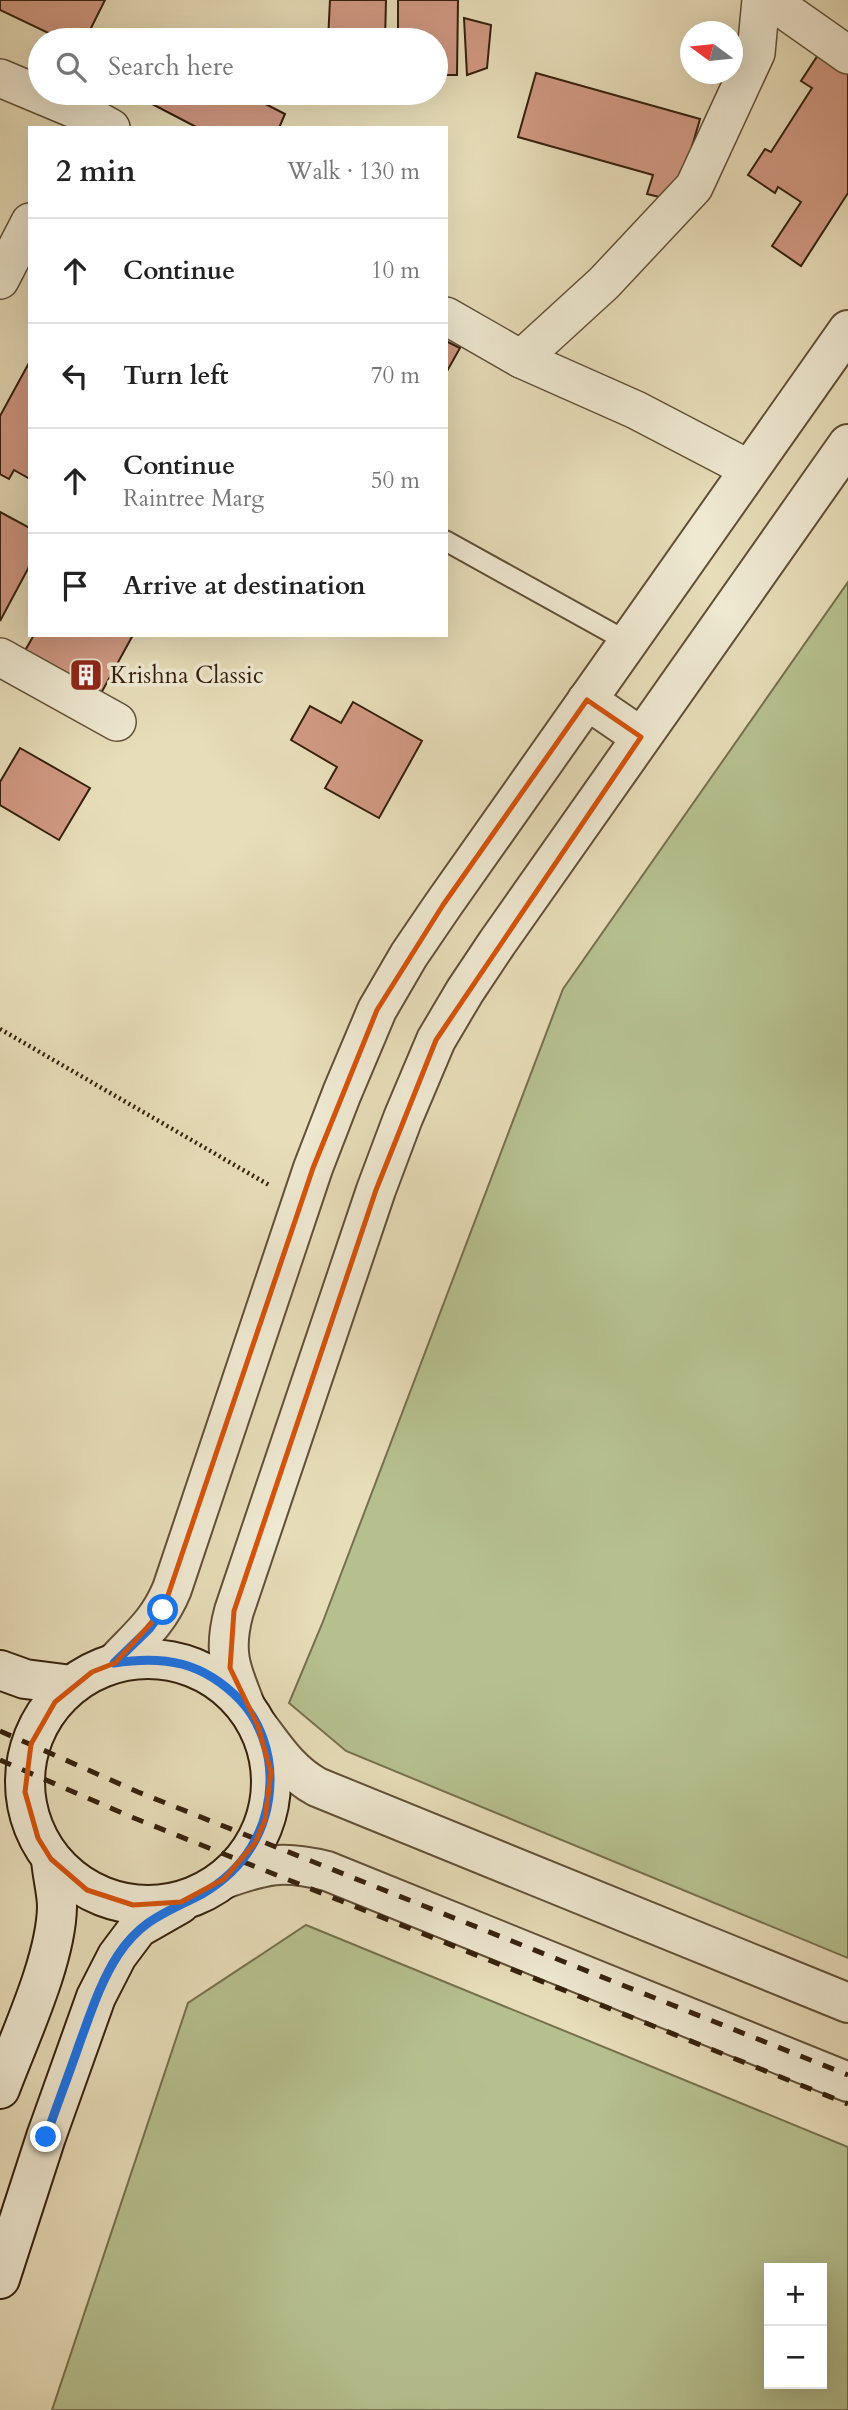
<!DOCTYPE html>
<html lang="en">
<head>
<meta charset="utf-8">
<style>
	body { margin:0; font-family:Cardo,serif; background:#f2f2f2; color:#222 }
	.controls { position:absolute; right:21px; bottom:21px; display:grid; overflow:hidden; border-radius:0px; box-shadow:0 7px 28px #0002 }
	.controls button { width:63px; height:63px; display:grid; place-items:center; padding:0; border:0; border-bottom:2px solid #e0e0e0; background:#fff; color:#222; font:35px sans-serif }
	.compass { position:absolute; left:680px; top:21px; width:63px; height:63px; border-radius:50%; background:#fff; box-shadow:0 7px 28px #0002; rotate:285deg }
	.stop { position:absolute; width:21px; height:21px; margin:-16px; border:5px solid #1a73e8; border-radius:50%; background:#fff }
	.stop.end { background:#1a73e8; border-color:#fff; box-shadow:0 2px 7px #0008 }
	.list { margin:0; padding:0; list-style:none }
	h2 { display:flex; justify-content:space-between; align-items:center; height:91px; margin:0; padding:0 28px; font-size:30px }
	h2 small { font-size:23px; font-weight:400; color:#767676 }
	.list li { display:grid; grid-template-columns:46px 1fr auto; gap:21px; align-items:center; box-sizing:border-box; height:105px; padding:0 28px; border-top:2px solid #e0e0e0 }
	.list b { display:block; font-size:26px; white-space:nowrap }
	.list p { margin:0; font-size:23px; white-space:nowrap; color:#767676 }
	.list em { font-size:23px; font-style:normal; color:#767676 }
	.icon { flex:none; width:38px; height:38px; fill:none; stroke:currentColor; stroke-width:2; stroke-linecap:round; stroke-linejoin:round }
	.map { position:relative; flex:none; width:848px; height:2410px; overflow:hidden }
	.search { position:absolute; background:#fff; box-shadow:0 7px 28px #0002; left:28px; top:28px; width:420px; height:77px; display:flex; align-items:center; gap:18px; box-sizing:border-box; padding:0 24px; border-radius:38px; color:#767676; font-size:26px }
	.panel { position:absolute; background:#fff; box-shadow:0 7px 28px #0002; left:28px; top:126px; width:420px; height:511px; border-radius:0px }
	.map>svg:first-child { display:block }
	.green { fill:#b6c08f; stroke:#76704e; stroke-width:2; fill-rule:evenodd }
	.building { fill:#d19983; stroke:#35200c; stroke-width:2 }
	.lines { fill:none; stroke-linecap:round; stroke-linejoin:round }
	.service-casing { stroke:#624f37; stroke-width:23 }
	.minor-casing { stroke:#624f37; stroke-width:40 }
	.tertiary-casing { stroke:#624f37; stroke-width:42 }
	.secondary-casing { stroke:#35200c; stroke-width:42 }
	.path { stroke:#35200c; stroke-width:4.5; stroke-dasharray:2 3.5; stroke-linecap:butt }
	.service { stroke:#efe9d2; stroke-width:19 }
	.minor { stroke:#efe9d2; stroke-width:37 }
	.tertiary { stroke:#efe9d2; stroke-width:38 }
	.secondary { stroke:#efe9d2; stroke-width:38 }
	.rail { stroke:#35200c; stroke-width:5; stroke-dasharray:12 12; stroke-linecap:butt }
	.route { stroke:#1a73e8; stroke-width:9 }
	.marked { fill:none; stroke:#d6530c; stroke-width:5; stroke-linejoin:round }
	.labels { text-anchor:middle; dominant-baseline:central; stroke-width:7; stroke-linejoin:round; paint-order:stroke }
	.poi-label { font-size:24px; fill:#35200c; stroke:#efe9d2; text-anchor:start }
</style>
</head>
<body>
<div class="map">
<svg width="848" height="2410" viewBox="0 0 848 2410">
	<rect width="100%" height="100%" fill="#e7ddb9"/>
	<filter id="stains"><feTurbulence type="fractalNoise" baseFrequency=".00286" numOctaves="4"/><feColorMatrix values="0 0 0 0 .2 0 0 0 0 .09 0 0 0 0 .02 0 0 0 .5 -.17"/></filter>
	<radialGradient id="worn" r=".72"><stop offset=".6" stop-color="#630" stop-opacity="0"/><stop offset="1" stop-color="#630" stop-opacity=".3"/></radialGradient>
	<g class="green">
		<polygon points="848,582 848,1958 346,1751 289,1703 322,1624 563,989"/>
		<path d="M306,1925L848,2147V2410H52L188,2003ZM769,2268H822V2384H769Z"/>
	</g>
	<g class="building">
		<polygon points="0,0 105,0 85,40 63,40 0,10"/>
		<polygon points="330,0 386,0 385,40 328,40"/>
		<polygon points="398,0 458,0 457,75 436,75 436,40 398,40"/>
		<polygon points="464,18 491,25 487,68 467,75"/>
		<polygon points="820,52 848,70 848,193 801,266 772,246 801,202 778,187 775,193 748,175 765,149 771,152 812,88 801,81"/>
		<polygon points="536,73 700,119 676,201 647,194 653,175 518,137"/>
		<polygon points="131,93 244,93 285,114 279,128 198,128"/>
		<polygon points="446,341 460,348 446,373"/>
		<polygon points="30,361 30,479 14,470 9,479 0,474 0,416"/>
		<polygon points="0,512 30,528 30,565 0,621"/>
		<polygon points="34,635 133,635 99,697 23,654"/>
		<polygon points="353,702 422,741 379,818 325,788 337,767 291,740 310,706 341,723"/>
		<polygon points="20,748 90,788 59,840 0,805 0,782"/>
	</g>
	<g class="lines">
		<defs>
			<polyline id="service" points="446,541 628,642"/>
			<g id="minor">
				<polyline points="770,0 848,55"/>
				<polyline points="0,78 86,114 111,128"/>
				<polyline points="0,280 30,222"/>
				<polyline points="446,316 521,359 636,410 749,469"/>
				<polyline points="521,359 604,283 694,187 756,53 761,0"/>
				<polyline points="0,657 117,722"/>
			</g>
			<g id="tertiary">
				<polyline points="587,700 641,737"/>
				<path d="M115,1663C139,1637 158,1623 172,1589L313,1168L342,1093L377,1010L409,955L443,905L848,330"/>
				<path d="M245,1705C230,1668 223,1651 234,1611L376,1190L403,1118L436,1040L465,991L497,943L848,444"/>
				<path d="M258,1726C276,1750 290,1772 317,1787L848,2003"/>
				<path d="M224,1879C266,1864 282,1860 327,1871L848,2082"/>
			</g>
			<g id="secondary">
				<circle cx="148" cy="1782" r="123"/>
				<polyline points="0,1670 25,1679 72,1685"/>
				<path d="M0,2089C19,2038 56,1961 57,1907C57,1892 52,1875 51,1859"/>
				<polyline points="0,2279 46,2137 96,1997 117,1956 138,1928 180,1904"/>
			</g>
		</defs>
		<use href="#service" class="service-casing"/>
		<use href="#minor" class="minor-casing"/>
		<use href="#tertiary" class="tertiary-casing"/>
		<use href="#secondary" class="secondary-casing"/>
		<polyline class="path" points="0,1029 269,1185"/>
		<use href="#service" class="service"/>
		<use href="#minor" class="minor"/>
		<use href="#tertiary" class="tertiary"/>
		<use href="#secondary" class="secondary"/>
		<g class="rail">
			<polyline points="0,1731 138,1792 848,2075"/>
			<polyline points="0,1760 129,1816 848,2104"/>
		</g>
	</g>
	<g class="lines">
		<path class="route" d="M46,2137C57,2105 69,2074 80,2042C91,2012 101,1981 118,1955C142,1919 166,1913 202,1894C244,1870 269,1830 270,1782C271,1753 260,1721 240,1700C203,1662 165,1655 114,1663L149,1629L163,1610"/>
	</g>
	<path class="marked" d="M587,700L641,737L436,1040L376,1190L234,1611L230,1668L258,1726L271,1772L265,1820L255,1843L224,1879L181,1902L133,1905L87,1890L51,1859L38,1838L25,1792L31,1744L55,1702L92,1672L115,1663L163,1610L313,1168L377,1010L443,905Z"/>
	<defs>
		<symbol id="building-square" viewBox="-11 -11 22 22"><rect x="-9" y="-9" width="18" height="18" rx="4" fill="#8f2418" stroke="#efe9d2"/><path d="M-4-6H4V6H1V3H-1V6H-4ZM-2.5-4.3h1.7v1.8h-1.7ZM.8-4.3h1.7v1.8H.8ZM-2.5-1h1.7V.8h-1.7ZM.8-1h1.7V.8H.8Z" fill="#fff"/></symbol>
	</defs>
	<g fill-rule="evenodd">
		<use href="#building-square" x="67" y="656" width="38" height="38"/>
	</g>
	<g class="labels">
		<g class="poi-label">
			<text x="110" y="675">Krishna Classic</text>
		</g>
	</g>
	<rect width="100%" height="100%" filter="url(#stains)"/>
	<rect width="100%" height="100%" fill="url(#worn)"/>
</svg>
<div class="controls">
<button>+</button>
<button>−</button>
</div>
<svg class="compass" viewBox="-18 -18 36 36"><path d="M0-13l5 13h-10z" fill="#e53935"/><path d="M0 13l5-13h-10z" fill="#767676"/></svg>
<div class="stop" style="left:163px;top:1610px"></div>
<div class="stop end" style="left:46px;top:2137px"></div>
<div class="search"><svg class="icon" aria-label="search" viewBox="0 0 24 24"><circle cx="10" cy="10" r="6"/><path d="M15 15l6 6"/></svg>Search here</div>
<section class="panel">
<h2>2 min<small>Walk · 130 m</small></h2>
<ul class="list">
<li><svg class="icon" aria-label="ahead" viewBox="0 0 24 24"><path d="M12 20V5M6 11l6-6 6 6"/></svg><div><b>Continue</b></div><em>10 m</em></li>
<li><svg class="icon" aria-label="left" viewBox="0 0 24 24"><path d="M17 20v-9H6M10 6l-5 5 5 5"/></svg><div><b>Turn left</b></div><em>70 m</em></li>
<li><svg class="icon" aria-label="ahead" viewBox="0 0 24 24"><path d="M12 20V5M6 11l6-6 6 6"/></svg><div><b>Continue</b><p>Raintree Marg</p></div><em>50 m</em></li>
<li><svg class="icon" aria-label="arrive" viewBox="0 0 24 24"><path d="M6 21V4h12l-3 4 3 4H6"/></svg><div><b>Arrive at destination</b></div></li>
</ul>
</section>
</div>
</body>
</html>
